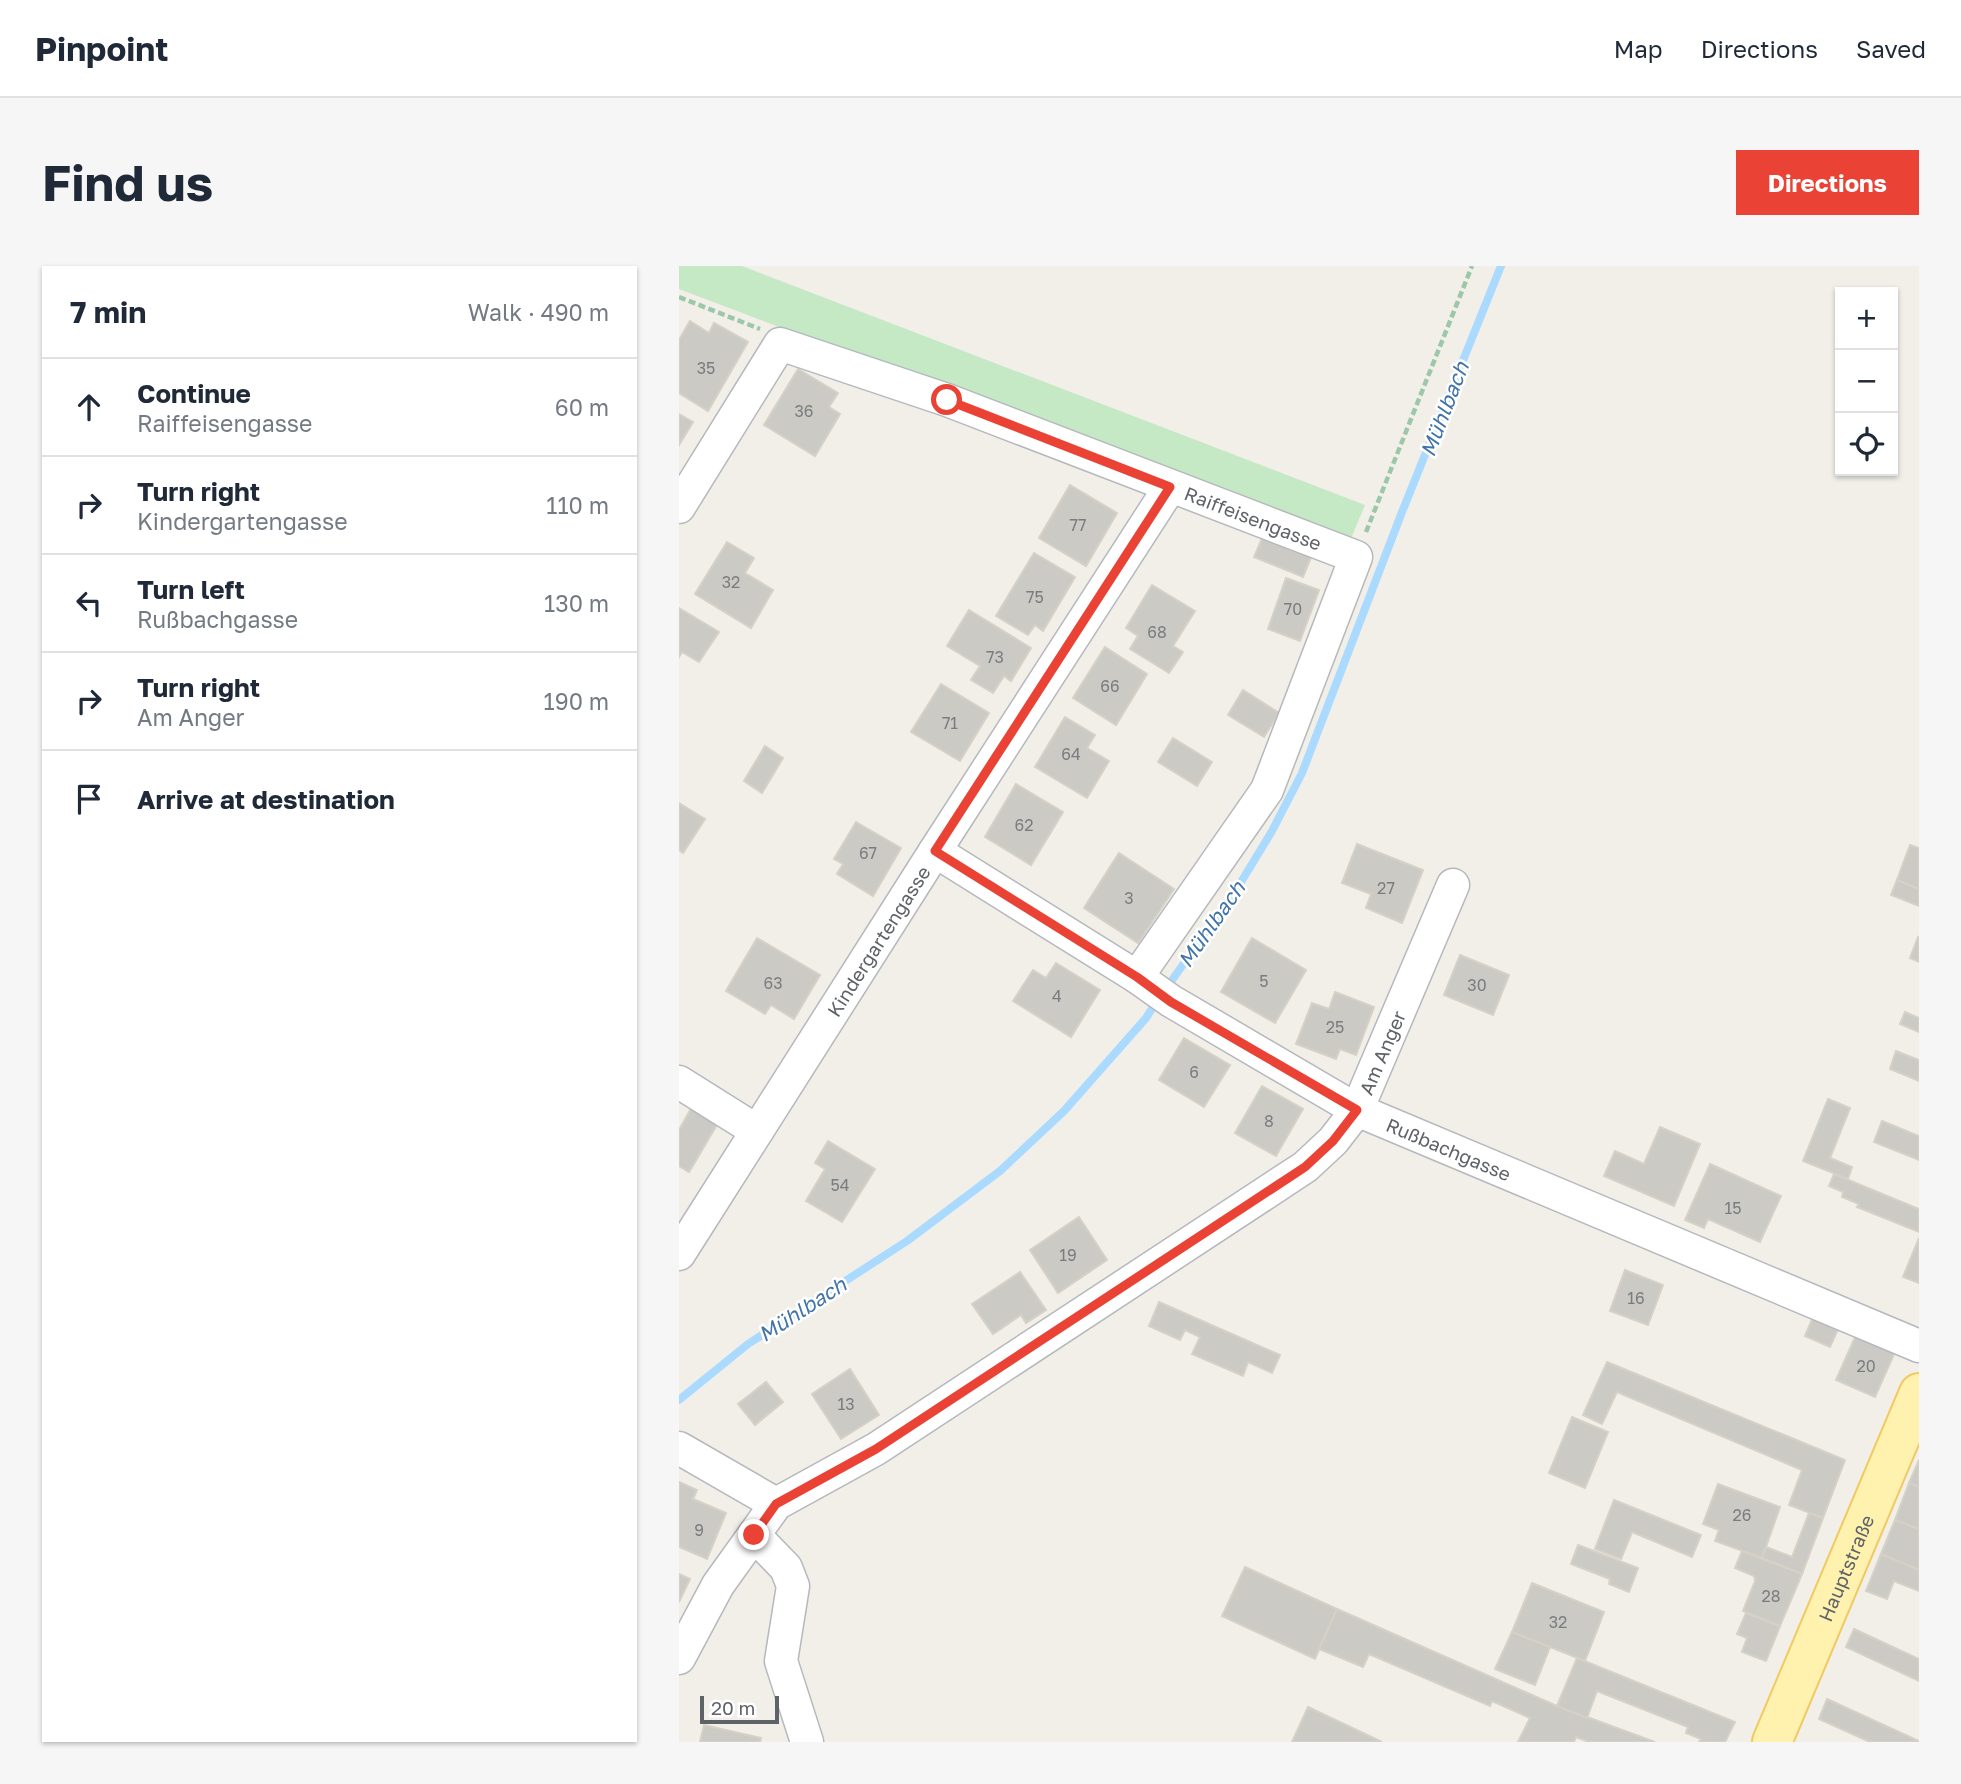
<!DOCTYPE html>
<html lang="en">
<head>
<meta charset="utf-8">
<style>
	body { margin:0; font-family:"Golos Text",sans-serif; background:#f6f6f7; color:#1f2937 }
	.controls { position:absolute; right:21px; top:21px; display:grid; overflow:hidden; border-radius:0px; box-shadow:0 2px 5px #0004 }
	.controls button { width:63px; height:63px; display:grid; place-items:center; padding:0; border:0; border-bottom:2px solid #e0e1e3; background:#fff; color:#1f2937; font:35px sans-serif }
	.scale { position:absolute; left:21px; bottom:18px; width:79px; box-sizing:border-box; padding-left:7px; border:4px solid #5f6368; border-top:0; font-size:19px; line-height:24px; white-space:nowrap; color:#5f6368; -webkit-text-stroke:5px #fff; paint-order:stroke }
	.stop { position:absolute; width:21px; height:21px; margin:-16px; border:5px solid #ea4335; border-radius:50%; background:#fff }
	.stop.end { background:#ea4335; border-color:#fff; box-shadow:0 2px 7px #0008 }
	.list { margin:0; padding:0; list-style:none }
	h2 { display:flex; justify-content:space-between; align-items:center; height:91px; margin:0; padding:0 28px; font-size:30px }
	h2 small { font-size:23px; font-weight:400; color:#747a83 }
	.list li { display:grid; grid-template-columns:46px 1fr auto; gap:21px; align-items:center; box-sizing:border-box; height:98px; padding:0 28px; border-top:2px solid #e0e1e3 }
	.list b { display:block; font-size:26px; white-space:nowrap }
	.list p { margin:0; font-size:23px; white-space:nowrap; color:#747a83 }
	.list em { font-size:23px; font-style:normal; color:#747a83 }
	.icon { flex:none; width:38px; height:38px; fill:none; stroke:currentColor; stroke-width:2; stroke-linecap:round; stroke-linejoin:round }
	.map { position:relative; flex:none; width:1240px; height:1476px; overflow:hidden; border-radius:0px }
	header { display:flex; align-items:center; gap:42px; box-sizing:border-box; height:98px; padding:0 35px; background:#fff; border-bottom:2px solid #e0e1e3 }
	header strong { font-size:33px }
	nav { display:flex; gap:38px; margin-inline-start:auto; font-size:24px }
	.intro { display:flex; align-items:center; justify-content:space-between; box-sizing:border-box; height:168px; padding:0 42px }
	h1 { margin:0; font-size:49px }
	.button { padding:18px 32px; border-radius:0px; background:#ea4335; color:#fff; font-size:24px; font-weight:700 }
	main { display:flex; gap:42px; padding:0 42px }
	aside { flex:1; background:#fff; border-radius:0px; box-shadow:0 2px 5px #0004 }
	.map>svg:first-child { display:block }
	.green { fill:#c5e8c5 }
	.lines { fill:none; stroke-linecap:round; stroke-linejoin:round }
	.stream { stroke:#aadaff; stroke-width:8 }
	.building { fill:#cccac5; stroke:#d6d1c6; stroke-width:2 }
	.minor-casing { stroke:#b5b8bc; stroke-width:35 }
	.major-casing { stroke:#f2c960; stroke-width:42 }
	.path { stroke:#9cc7a9; stroke-width:4.5; stroke-dasharray:7 3.5; stroke-linecap:butt }
	.minor { stroke:#fff; stroke-width:32 }
	.major { stroke:#fff2af; stroke-width:38 }
	.route { stroke:#ea4335; stroke-width:9 }
	.labels { text-anchor:middle; dominant-baseline:central; stroke-width:5; stroke-linejoin:round; paint-order:stroke }
	.number-label { font-size:16px; fill:#7a7d7f }
	.street-label { font-size:19px; fill:#5f6368; stroke:#fff }
	.water-label { font-size:21px; font-style:italic; fill:#4174aa; stroke:#fff }
</style>
</head>
<body>
<header>
<strong>Pinpoint</strong>
<nav><a>Map</a><a>Directions</a><a>Saved</a></nav>
</header>
<div class="intro"><h1>Find us</h1><a class="button">Directions</a></div>
<main>
<aside>
<h2>7 min<small>Walk · 490 m</small></h2>
<ul class="list">
<li><svg class="icon" aria-label="ahead" viewBox="0 0 24 24"><path d="M12 20V5M6 11l6-6 6 6"/></svg><div><b>Continue</b><p>Raiffeisengasse</p></div><em>60 m</em></li>
<li><svg class="icon" aria-label="right" viewBox="0 0 24 24"><path d="M7 20v-9h11M14 6l5 5-5 5"/></svg><div><b>Turn right</b><p>Kindergartengasse</p></div><em>110 m</em></li>
<li><svg class="icon" aria-label="left" viewBox="0 0 24 24"><path d="M17 20v-9H6M10 6l-5 5 5 5"/></svg><div><b>Turn left</b><p>Rußbachgasse</p></div><em>130 m</em></li>
<li><svg class="icon" aria-label="right" viewBox="0 0 24 24"><path d="M7 20v-9h11M14 6l5 5-5 5"/></svg><div><b>Turn right</b><p>Am Anger</p></div><em>190 m</em></li>
<li><svg class="icon" aria-label="arrive" viewBox="0 0 24 24"><path d="M6 21V4h12l-3 4 3 4H6"/></svg><div><b>Arrive at destination</b></div></li>
</ul>
</aside>
<div class="map">
<svg width="1240" height="1476" viewBox="0 0 1240 1476">
	<rect width="100%" height="100%" fill="#f1efe8"/>
	<polygon class="green" points="0,0 63,0 686,239 670,277 0,23"/>
	<g class="lines">
		<g class="stream">
			<polyline points="486,724 559,621 593,565 623,507 723,246 822,0"/>
			<polyline points="0,1134 69,1078 228,975 321,905 385,845 467,752 478,735"/>
		</g>
	</g>
	<g class="building">
		<polygon points="11,55 30,67 35,57 69,76 29,145 0,127 0,74"/>
		<polygon points="119,103 159,127 150,141 161,148 136,190 85,159"/>
		<polygon points="0,148 14,156 0,179"/>
		<polygon points="391,219 438,247 407,300 360,272"/>
		<polygon points="584,270 633,289 624,311 575,291"/>
		<polygon points="48,276 75,292 66,307 94,324 72,362 16,328"/>
		<polygon points="355,287 396,311 364,365 356,359 349,369 317,350"/>
		<polygon points="607,312 640,324 621,375 589,363"/>
		<polygon points="473,319 516,345 494,380 504,386 490,407 451,383 459,370 447,362"/>
		<polygon points="0,342 40,366 20,396 3,386 0,391"/>
		<polygon points="290,344 352,382 332,415 325,410 314,427 292,414 301,400 268,380"/>
		<polygon points="426,381 468,408 437,459 394,432"/>
		<polygon points="262,418 310,447 281,495 232,466"/>
		<polygon points="564,424 600,447 585,471 549,449"/>
		<polygon points="386,451 416,469 408,482 430,495 408,532 356,501"/>
		<polygon points="494,472 533,496 518,520 479,496"/>
		<polygon points="86,480 104,492 83,527 65,515"/>
		<polygon points="337,518 384,546 352,599 306,571"/>
		<polygon points="0,537 26,553 4,587 0,584"/>
		<polygon points="177,556 222,582 194,630 158,608 164,598 155,593"/>
		<polygon points="678,578 744,604 723,657 687,642 692,628 663,617"/>
		<polygon points="1231,579 1240,582 1240,623 1218,614"/>
		<polygon points="440,587 495,623 459,677 405,642"/>
		<polygon points="1218,614 1240,623 1240,640 1212,629"/>
		<polygon points="1239,671 1240,672 1240,696 1231,692"/>
		<polygon points="78,672 141,709 115,753 92,739 86,748 47,725"/>
		<polygon points="573,672 627,704 596,757 542,726"/>
		<polygon points="781,689 830,709 814,749 765,729"/>
		<polygon points="377,697 421,724 392,771 334,735 354,704 367,712"/>
		<polygon points="656,726 695,741 677,789 661,783 657,793 617,778 633,737 650,743"/>
		<polygon points="1226,746 1240,752 1240,766 1221,758"/>
		<polygon points="505,772 551,799 525,841 480,814"/>
		<polygon points="1217,785 1240,794 1240,815 1211,803"/>
		<polygon points="583,820 624,843 597,890 556,867"/>
		<polygon points="1149,833 1171,842 1151,892 1173,901 1169,913 1124,895"/>
		<polygon points="13,841 39,857 10,906 0,900 0,864"/>
		<polygon points="1203,855 1240,870 1240,894 1195,876"/>
		<polygon points="981,861 1021,878 995,940 925,910 936,885 965,898"/>
		<polygon points="149,875 196,903 163,956 127,935 146,903 136,897"/>
		<polygon points="1031,898 1102,930 1081,976 1029,953 1025,962 1006,954"/>
		<polygon points="1155,908 1240,943 1240,966 1178,941 1180,938 1163,931 1164,926 1150,920"/>
		<polygon points="400,951 428,994 379,1027 351,984"/>
		<polygon points="1240,972 1240,1017 1224,1011"/>
		<polygon points="946,1004 984,1019 969,1059 931,1045"/>
		<polygon points="341,1006 367,1044 347,1057 342,1049 314,1068 293,1038"/>
		<polygon points="480,1036 601,1089 593,1107 569,1096 564,1110 513,1088 521,1071 506,1064 501,1074 470,1060"/>
		<polygon points="1134,1051 1160,1061 1151,1081 1126,1070"/>
		<polygon points="1177,1069 1216,1086 1196,1131 1157,1114"/>
		<polygon points="928,1096 1166,1194 1144,1252 1110,1239 1123,1204 938,1126 923,1158 904,1149"/>
		<polygon points="171,1103 200,1149 162,1173 133,1128"/>
		<polygon points="87,1116 104,1136 76,1159 59,1138"/>
		<polygon points="893,1151 929,1166 906,1222 870,1207"/>
		<polygon points="1240,1194 1240,1221 1230,1217"/>
		<polygon points="0,1216 18,1224 14,1233 47,1247 28,1293 0,1281"/>
		<polygon points="1230,1217 1240,1221 1240,1263 1216,1254"/>
		<polygon points="1039,1218 1101,1241 1083,1292 1036,1275 1040,1264 1024,1258"/>
		<polygon points="935,1234 1022,1269 1013,1291 953,1266 942,1293 916,1283"/>
		<polygon points="1130,1247 1144,1252 1123,1308 1083,1292 1087,1281 1113,1291"/>
		<polygon points="1216,1254 1240,1263 1240,1304 1202,1288"/>
		<polygon points="899,1279 959,1302 950,1326 930,1318 931,1313 892,1298"/>
		<polygon points="1063,1285 1123,1308 1101,1360 1064,1345 1076,1315 1075,1310 1056,1302"/>
		<polygon points="1202,1288 1240,1304 1240,1325 1215,1315 1208,1333 1187,1325"/>
		<polygon points="566,1301 658,1343 636,1393 543,1350"/>
		<polygon points="0,1308 11,1313 0,1336"/>
		<polygon points="853,1317 925,1346 906,1395 833,1366"/>
		<polygon points="658,1343 878,1440 976,1476 910,1476 897,1471 895,1476 839,1476 851,1452 813,1435 811,1440 690,1388 684,1401 640,1383"/>
		<polygon points="1067,1347 1101,1360 1087,1395 1063,1386 1068,1372 1058,1368"/>
		<polygon points="1175,1363 1240,1393 1240,1415 1167,1381"/>
		<polygon points="833,1366 871,1381 856,1419 816,1403"/>
		<polygon points="898,1392 1056,1456 1046,1476 1020,1476 1022,1473 1007,1467 1009,1461 918,1425 908,1452 878,1440"/>
		<polygon points="1148,1433 1240,1475 1240,1476 1191,1476 1140,1453"/>
		<polygon points="629,1441 703,1476 613,1476"/>
		<polygon points="25,1459 82,1472 81,1476 21,1476"/>
	</g>
	<g class="lines">
		<defs>
			<g id="minor">
				<path id="s1" d="M0,241L101,78L268,134L677,291L588,524L458,711"/>
				<path id="s2" d="M256,585L458,711L492,735L678,844L1240,1080"/>
				<polyline points="0,816 78,865"/>
				<path id="s3" d="M0,988L256,585L491,221"/>
				<polyline points="0,1182 97,1238"/>
				<polyline points="75,1269 107,1302 114,1320 102,1395 128,1476"/>
				<path id="s4" d="M0,1392L39,1319L97,1238L197,1183L626,901L654,875L678,844L774,619"/>
			</g>
			<g id="major">
				<path id="s5" d="M1093,1476L1240,1127"/>
			</g>
		</defs>
		<use href="#minor" class="minor-casing"/>
		<use href="#major" class="major-casing"/>
		<g class="path">
			<polyline points="0,31 81,63"/>
			<polyline points="687,266 793,0"/>
		</g>
		<use href="#minor" class="minor"/>
		<use href="#major" class="major"/>
	</g>
	<g class="lines">
		<polyline class="route" points="75,1269 97,1238 197,1183 626,901 654,875 678,844 492,736 458,711 256,585 491,221 268,134"/>
	</g>
	<g class="labels">
		<g class="number-label">
			<text x="27" y="102">35</text>
			<text x="125" y="145">36</text>
			<text x="399" y="259">77</text>
			<text x="52" y="316">32</text>
			<text x="356" y="331">75</text>
			<text x="614" y="343">70</text>
			<text x="478" y="366">68</text>
			<text x="316" y="391">73</text>
			<text x="431" y="420">66</text>
			<text x="271" y="457">71</text>
			<text x="392" y="488">64</text>
			<text x="345" y="559">62</text>
			<text x="189" y="587">67</text>
			<text x="707" y="622">27</text>
			<text x="450" y="632">3</text>
			<text x="585" y="715">5</text>
			<text x="94" y="717">63</text>
			<text x="798" y="719">30</text>
			<text x="378" y="730">4</text>
			<text x="656" y="761">25</text>
			<text x="515" y="806">6</text>
			<text x="590" y="855">8</text>
			<text x="161" y="919">54</text>
			<text x="1054" y="942">15</text>
			<text x="389" y="989">19</text>
			<text x="957" y="1032">16</text>
			<text x="1187" y="1100">20</text>
			<text x="167" y="1138">13</text>
			<text x="1063" y="1249">26</text>
			<text x="20" y="1264">9</text>
			<text x="1092" y="1330">28</text>
			<text x="879" y="1356">32</text>
		</g>
		<g class="street-label">
			<text stroke="none"><textPath href="#s1" startOffset="696">Raiffeisengasse</textPath></text>
			<text stroke="none"><textPath href="#s3" startOffset="371">Kindergartengasse</textPath></text>
			<text stroke="none"><textPath href="#s4" startOffset="950">Am Anger</textPath></text>
			<text stroke="none"><textPath href="#s2" startOffset="595">Rußbachgasse</textPath></text>
			<text stroke="none"><textPath href="#s5" startOffset="189">Hauptstraße</textPath></text>
		</g>
		<g class="water-label">
			<text transform="translate(765 143) rotate(-69)">Mühlbach</text>
			<text transform="translate(532 658) rotate(-55)">Mühlbach</text>
			<text transform="translate(123 1043) rotate(-33)">Mühlbach</text>
		</g>
	</g>
</svg>
<div class="controls">
<button>+</button>
<button>−</button>
<button><svg class="icon" aria-label="locate" viewBox="0 0 24 24"><circle cx="12" cy="12" r="6"/><path d="M12 2v4M12 18v4M2 12h4M18 12h4"/></svg></button>
</div>
<div class="scale">20 m</div>
<div class="stop" style="left:268px;top:134px"></div>
<div class="stop end" style="left:75px;top:1269px"></div>
</div>
</main>
</body>
</html>
